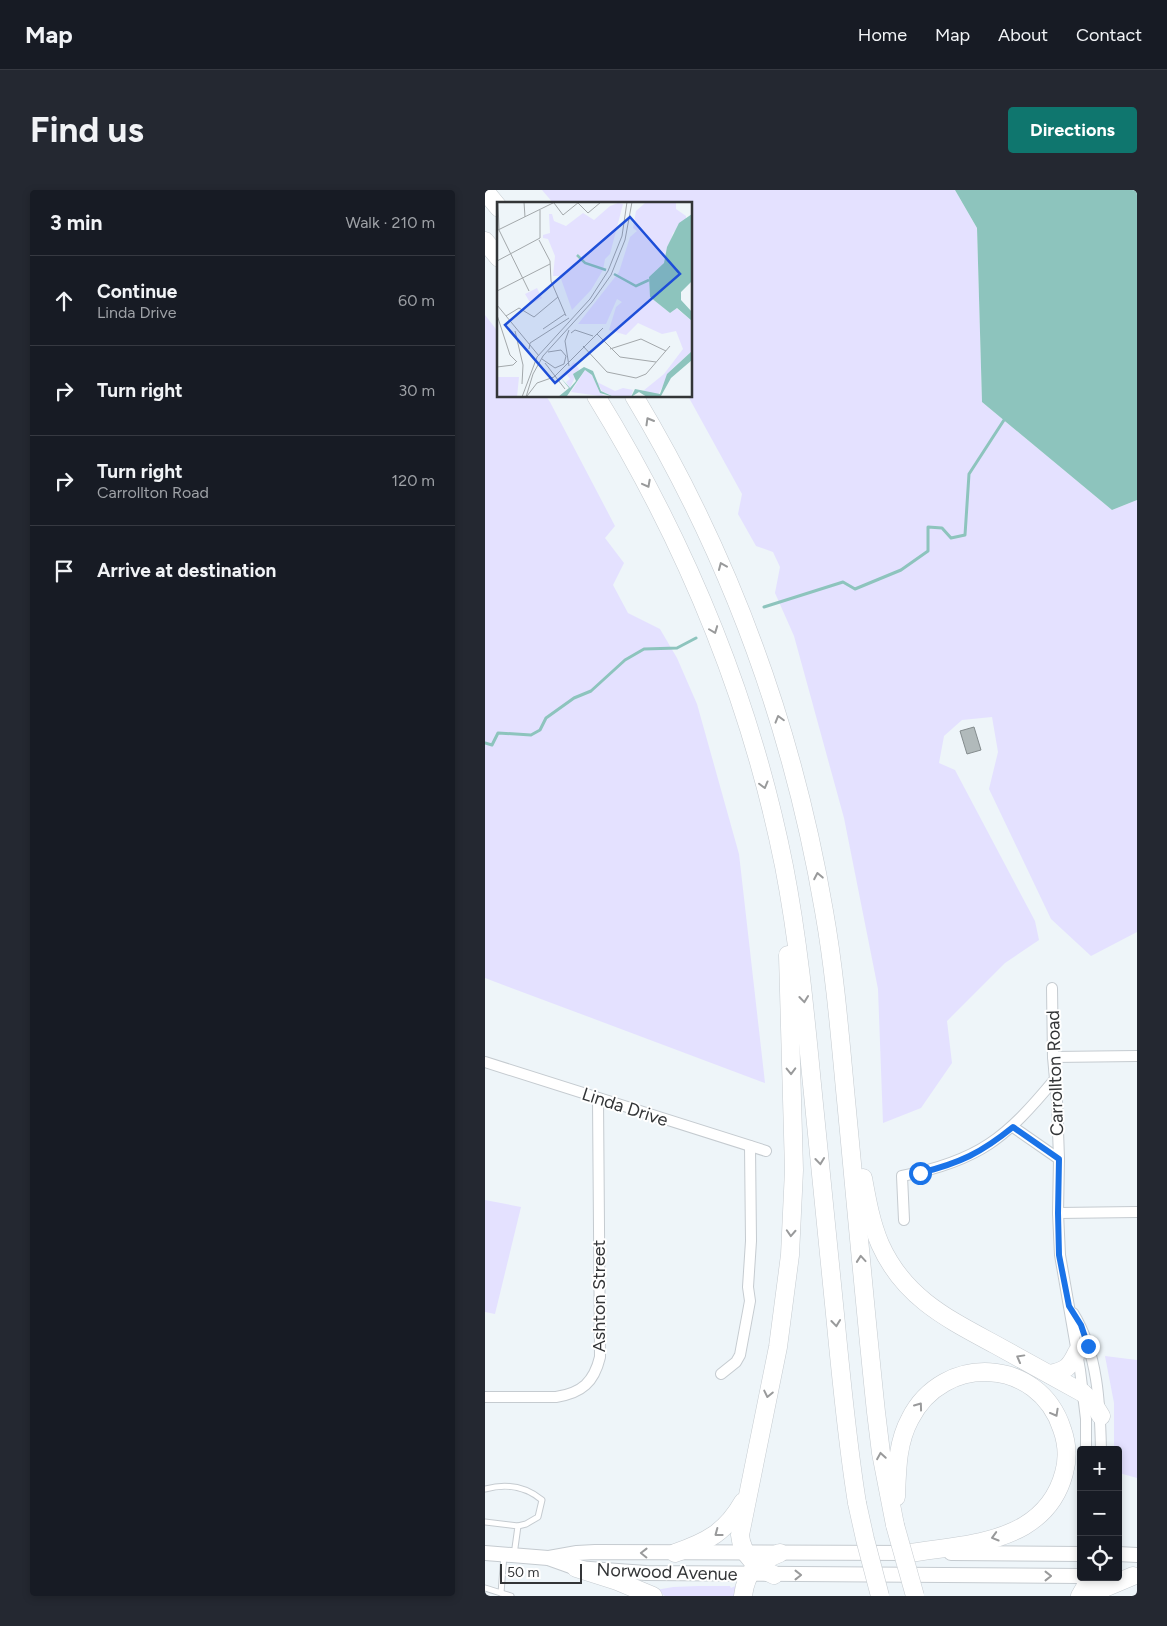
<!DOCTYPE html>
<html lang="en">
<head>
<meta charset="utf-8">
<style>
	body { margin:0; font-family:Figtree,sans-serif; background:#242831; color:#f1f3f6 }
	.controls { position:absolute; right:15px; bottom:15px; display:grid; overflow:hidden; border-radius:5px; box-shadow:0 2px 8px #0003 }
	.controls button { width:45px; height:45px; display:grid; place-items:center; padding:0; border:0; border-bottom:1px solid #363941; background:#171b24; color:#f1f3f6; font:25px sans-serif }
	.scale { position:absolute; left:15px; bottom:12px; width:82px; box-sizing:border-box; padding-left:5px; border:2px solid #333537; border-top:0; font-size:14px; line-height:18px; white-space:nowrap; color:#333537; -webkit-text-stroke:4px #fff; paint-order:stroke }
	.stop { position:absolute; width:15px; height:15px; margin:-11px; border:4px solid #1a73e8; border-radius:50%; background:#fff }
	.stop.end { background:#1a73e8; border-color:#fff; box-shadow:0 1px 5px #0008 }
	.list { margin:0; padding:0; list-style:none }
	h2 { display:flex; justify-content:space-between; align-items:center; height:65px; margin:0; padding:0 20px; font-size:21px }
	h2 small { font-size:16px; font-weight:400; color:#9ea1a6 }
	.list li { display:grid; grid-template-columns:32px 1fr auto; gap:15px; align-items:center; box-sizing:border-box; height:90px; padding:0 20px; border-top:1px solid #363941 }
	.list b { display:block; font-size:19px; white-space:nowrap }
	.list p { margin:0; font-size:16px; white-space:nowrap; color:#9ea1a6 }
	.list em { font-size:16px; font-style:normal; color:#9ea1a6 }
	.icon { flex:none; width:28px; height:28px; fill:none; stroke:currentColor; stroke-width:2; stroke-linecap:round; stroke-linejoin:round }
	.map { position:relative; flex:none; width:652px; height:1406px; overflow:hidden; border-radius:5px }
	header { display:flex; align-items:center; gap:30px; box-sizing:border-box; height:70px; padding:0 25px; background:#171b24; border-bottom:1px solid #363941 }
	header strong { font-size:24px }
	nav { display:flex; gap:28px; margin-inline-start:auto; font-size:18px }
	.intro { display:flex; align-items:center; justify-content:space-between; box-sizing:border-box; height:120px; padding:0 30px }
	h1 { margin:0; font-size:35px }
	.button { padding:12px 22px; border-radius:5px; background:#0f766e; color:#fff; font-size:18px; font-weight:700 }
	main { display:flex; gap:30px; padding:0 30px }
	aside { flex:1; background:#171b24; border-radius:5px; box-shadow:0 2px 8px #0003 }
	.map>svg:first-child { display:block }
	.green { fill:#e4e1ff }
	.water { fill:#8dc4bd }
	.lines { fill:none; stroke-linecap:round; stroke-linejoin:round }
	.stream { stroke:#8dc4bd; stroke-width:3 }
	.building { fill:#b1babb; stroke:#848c8e }
	.lane-casing { stroke:#c5cbd0; stroke-width:7 }
	.street-casing { stroke:#c5cbd0; stroke-width:12 }
	.secondary-casing { stroke:#c5cbd0; stroke-width:16 }
	.highway-casing { stroke:#c5cbd0; stroke-width:19 }
	.lane { stroke:#fff; stroke-width:5 }
	.street { stroke:#fff; stroke-width:10 }
	.secondary { stroke:#fff; stroke-width:14 }
	.highway { stroke:#fff; stroke-width:18 }
	.highway-bridge-casing { stroke:#c5cbd0; stroke-width:19; stroke-linecap:butt }
	.highway-bridge { stroke:#fff; stroke-width:18 }
	.oneway { stroke:#999a9b }
	.route { stroke:#1a73e8; stroke-width:6 }
	.labels { text-anchor:middle; dominant-baseline:central; stroke-width:4; stroke-linejoin:round; paint-order:stroke }
	.street-label { font-size:18px; fill:#333537; stroke:#fff }
	.inset-river { fill:none; stroke:#8dc4bd; stroke-width:2.5 }
	.inset-road { fill:none; stroke:#a3a8ab; stroke-width:1 }
	.view { fill:#1d4ed8; fill-opacity:0.15; stroke:#1d4ed8; stroke-width:2.5 }
	.inset-edge { fill:none; stroke:#333537; stroke-width:2.5 }
</style>
</head>
<body>
<header>
<strong>Map</strong>
<nav><a>Home</a><a>Map</a><a>About</a><a>Contact</a></nav>
</header>
<div class="intro"><h1>Find us</h1><a class="button">Directions</a></div>
<main>
<aside>
<h2>3 min<small>Walk · 210 m</small></h2>
<ul class="list">
<li><svg class="icon" aria-label="ahead" viewBox="0 0 24 24"><path d="M12 20V5M6 11l6-6 6 6"/></svg><div><b>Continue</b><p>Linda Drive</p></div><em>60 m</em></li>
<li><svg class="icon" aria-label="right" viewBox="0 0 24 24"><path d="M7 20v-9h11M14 6l5 5-5 5"/></svg><div><b>Turn right</b></div><em>30 m</em></li>
<li><svg class="icon" aria-label="right" viewBox="0 0 24 24"><path d="M7 20v-9h11M14 6l5 5-5 5"/></svg><div><b>Turn right</b><p>Carrollton Road</p></div><em>120 m</em></li>
<li><svg class="icon" aria-label="arrive" viewBox="0 0 24 24"><path d="M6 21V4h12l-3 4 3 4H6"/></svg><div><b>Arrive at destination</b></div></li>
</ul>
</aside>
<div class="map">
<svg width="652" height="1406" viewBox="0 0 652 1406">
	<rect width="100%" height="100%" fill="#eef5f9"/>
	<g class="green">
		<polygon points="57,0 470,0 492,38 497,212 627,320 652,310 652,742 606,766 566,729 504,599 513,562 507,527 477,530 459,546 454,573 470,580 550,731 554,750 520,773 462,831 467,873 436,918 398,933 393,799 359,628 309,446 290,403 295,377 288,362 271,356 253,324 257,304 203,206 206,206 206,14 69,14"/>
		<polygon points="0,125 14,143 14,206 61,206 65,212 130,336 120,348 139,373 128,395 143,423 175,439 192,468 212,514 254,664 280,893 0,788"/>
		<polygon points="0,1010 36,1017 10,1124 0,1122"/>
		<polygon points="620,1166 652,1170 652,1288 634,1283 633,1260 629,1260 629,1213"/>
		<polygon points="213,1396 245,1396 246,1398 250,1396 250,1406 180,1406 171,1400 188,1397"/>
	</g>
	<polygon class="water" points="470,0 652,0 652,310 627,320 497,212 492,38"/>
	<g class="lines">
		<g class="stream">
			<polyline points="279,417 358,392 370,399 416,380 443,361 443,337 457,338 466,348 480,345 484,284 519,230"/>
			<polyline points="0,553 7,555 13,543 46,545 55,540 61,528 89,508 106,501 140,470 159,459 192,458 211,448"/>
		</g>
	</g>
	<polygon class="building" points="489,537 496,560 482,564 475,541"/>
	<g class="lines">
		<defs>
			<g id="lane">
				<path d="M0,1299C22,1293 40,1296 57,1310L53,1327L41,1334L33,1336"/>
				<polyline points="0,1332 33,1336 29,1365"/>
				<polyline points="0,1398 16,1403 19,1365"/>
				<polyline points="16,1403 26,1406"/>
			</g>
			<g id="street">
				<polyline points="567,798 568,867 572,911 574,969 573,1023 575,1065 595,1180 601,1229 601,1260"/>
				<polyline points="568,867 652,866"/>
				<polyline points="0,872 281,961"/>
				<polyline points="528,937 574,969"/>
				<polyline points="573,1023 652,1022"/>
				<path d="M419,1030L417,986C494,971 521,948 570,889"/>
				<path d="M588,1123C613,1163 615,1214 616,1260"/>
				<polyline points="236,1184 251,1172 255,1165 265,1111 263,1097 266,1051 265,956"/>
				<path d="M0,1207H71C97,1203 109,1192 115,1167L113,909"/>
			</g>
			<g id="secondary">
				<polyline points="0,1363 63,1368 91,1378 161,1383 596,1386"/>
				<polyline points="466,1363 596,1364"/>
				<polyline points="633,1364 652,1365"/>
				<polyline points="64,1368 92,1363 110,1362 427,1363"/>
			</g>
			<g id="highway">
				<polyline points="0,1 14,18"/>
				<polyline points="0,51 14,68"/>
				<path d="M111,206C200,351 266,510 299,676C313,748 320,821 327,894C335,971 342,1047 350,1124C356,1187 362,1251 372,1313"/>
				<path d="M149,206C244,364 308,539 339,721C350,783 355,847 361,910C371,1014 380,1118 391,1222L396,1263L410,1335"/>
				<path d="M378,988C382,1010 386,1033 395,1054C419,1108 463,1129 511,1155C540,1171 569,1187 598,1203L608,1213L616,1226"/>
				<path d="M564,1184C581,1181 585,1177 592,1162"/>
				<path d="M411,1307C412,1280 412,1253 425,1229C458,1163 554,1167 577,1239C582,1253 583,1269 579,1283C573,1306 559,1324 539,1336C506,1355 463,1357 425,1363"/>
				<path d="M190,1363C222,1352 241,1342 258,1312"/>
				<polyline points="91,1378 132,1391 168,1406"/>
				<path d="M289,1385C272,1377 257,1366 255,1345L293,1157L305,1065L309,980L303,765"/>
				<path d="M258,1406C261,1381 272,1372 295,1363"/>
				<polyline points="595,1406 606,1387"/>
				<polyline points="608,1406 617,1399 648,1386"/>
			</g>
		</defs>
		<use href="#lane" class="lane-casing"/>
		<use href="#street" class="street-casing"/>
		<use href="#secondary" class="secondary-casing"/>
		<use href="#highway" class="highway-casing"/>
		<use href="#lane" class="lane"/>
		<use href="#street" class="street"/>
		<use href="#secondary" class="secondary"/>
		<use href="#highway" class="highway"/>
		<defs>
			<g id="highway-bridge">
				<polyline points="372,1313 380,1349 395,1406"/>
				<polyline points="410,1335 430,1406"/>
			</g>
		</defs>
		<use href="#highway-bridge" class="highway-bridge-casing"/>
		<use href="#highway-bridge" class="highway-bridge"/>
	</g>
	<defs><path id="oneway-chevron" d="M-2-3.5L2.5 0L-2 3.5" fill="none" stroke-width="1.6" stroke-linecap="round" stroke-linejoin="round" transform="scale(1.25)"/></defs>
	<g class="oneway">
		<use href="#oneway-chevron" transform="translate(164 231) rotate(-120)"/>
		<use href="#oneway-chevron" transform="translate(162 294) rotate(62)"/>
		<use href="#oneway-chevron" transform="translate(237 376) rotate(-113)"/>
		<use href="#oneway-chevron" transform="translate(229 440) rotate(69)"/>
		<use href="#oneway-chevron" transform="translate(294 529) rotate(-106)"/>
		<use href="#oneway-chevron" transform="translate(279 595) rotate(75)"/>
		<use href="#oneway-chevron" transform="translate(333 686) rotate(-101)"/>
		<use href="#oneway-chevron" transform="translate(319 809) rotate(84)"/>
		<use href="#oneway-chevron" transform="translate(306 881) rotate(89)"/>
		<use href="#oneway-chevron" transform="translate(335 971) rotate(84)"/>
		<use href="#oneway-chevron" transform="translate(306 1043) rotate(93)"/>
		<use href="#oneway-chevron" transform="translate(376 1069) rotate(-95)"/>
		<use href="#oneway-chevron" transform="translate(351 1133) rotate(84)"/>
		<use href="#oneway-chevron" transform="translate(535 1168) rotate(-151)"/>
		<use href="#oneway-chevron" transform="translate(283 1204) rotate(102)"/>
		<use href="#oneway-chevron" transform="translate(434 1216) rotate(-54)"/>
		<use href="#oneway-chevron" transform="translate(570 1223) rotate(61)"/>
		<use href="#oneway-chevron" transform="translate(396 1266) rotate(-99)"/>
		<use href="#oneway-chevron" transform="translate(233 1343) rotate(143)"/>
		<use href="#oneway-chevron" transform="translate(510 1347) rotate(164)"/>
		<use href="#oneway-chevron" transform="translate(159 1363) rotate(-179)"/>
		<use href="#oneway-chevron" transform="translate(313 1385)"/>
		<use href="#oneway-chevron" transform="translate(563 1386)"/>
	</g>
	<g class="lines">
		<path class="route" d="M435,983C475,973 496,963 528,937L574,969L573,1023L574,1065L584,1116L596,1135L603,1156"/>
	</g>
	<g class="labels">
		<g class="street-label">
			<text transform="translate(570 883) rotate(-92)">Carrollton Road</text>
			<text transform="translate(140 917) rotate(18)">Linda Drive</text>
			<text transform="translate(114 1106) rotate(-90)">Ashton Street</text>
			<text transform="translate(182 1382) rotate(2)">Norwood Avenue</text>
		</g>
	</g>
	<g transform="translate(12 12)">
		<rect width="195" height="195" fill="#eef5f9"/>
		<path d="M179,0V7L189,14V18L176,31L167,61L152,75L153,95L173,111L179,106L195,119V149L175,167L161,193L146,189L167,172L186,147L179,129L165,132L141,121L129,133L112,128L119,105L125,100L120,97L109,122H81L122,70L133,35L140,29L136,26L139,9L148,1ZM121,1L126,2L113,52L108,57L106,68L94,88L75,108L63,74H56L58,54L51,37L46,36V33L53,31L52,12H55L57,19L69,24L86,11L97,18L113,4ZM40,86L45,96L34,102L28,92ZM77,160L82,167L73,186L69,180L73,177L68,170ZM88,168L95,173L103,191L110,195L74,190ZM0,175H22L20,195H0ZM100,180L118,189L126,186L136,188L134,195H117L105,189Z" fill="#e4e1ff"/>
		<path d="M195,12V79L184,90V98L195,110V119L180,106L173,111L153,95L152,75L167,61L170,45L182,21ZM195,149V158L174,176L164,194L150,195L142,190L134,195L138,187L163,192L170,172ZM87,165L96,169L104,189L117,195L103,191L95,173L88,168L70,194L61,195L72,186L63,175L73,186L79,179L76,172Z" fill="#8dc4bd"/>
		<path class="inset-river" d="M80,53L88,61L109,68M117,72L139,84L152,78"/>
		<path class="inset-road" d="M1,0L2,28L32,89M27,0L28,15M57,1L66,13L82,0M81,1L91,11L104,0M1,28L58,0M42,38L53,59L54,79L69,114M0,59L43,36V8M0,89L53,62M0,103L42,154M0,113L13,153L20,160M9,114L22,106L37,115L61,95M46,127L68,112M72,128L68,139L72,164M18,129L26,163L25,182M74,131L78,128L96,134M100,132L123,155L159,160M86,144L110,170L139,176L149,172L173,144M32,147L33,141L72,116M113,147L144,137L169,149M45,157L58,166L67,162L69,154L64,148L51,150M48,161L68,187M0,165L16,163L19,160M57,175L106,126M30,194L40,181L57,175M25,195L40,155L93,97L111,69L125,34L130,0M29,195L36,172L46,154L95,100L114,73L128,38L135,0"/>
		<path class="view" d="M133,15L183,72L58,181L8,123Z"/>
		<rect width="195" height="195" class="inset-edge"/>
	</g>
</svg>
<div class="controls">
<button>+</button>
<button>−</button>
<button><svg class="icon" aria-label="locate" viewBox="0 0 24 24"><circle cx="12" cy="12" r="6"/><path d="M12 2v4M12 18v4M2 12h4M18 12h4"/></svg></button>
</div>
<div class="scale">50 m</div>
<div class="stop" style="left:435px;top:983px"></div>
<div class="stop end" style="left:603px;top:1156px"></div>
</div>
</main>
</body>
</html>
